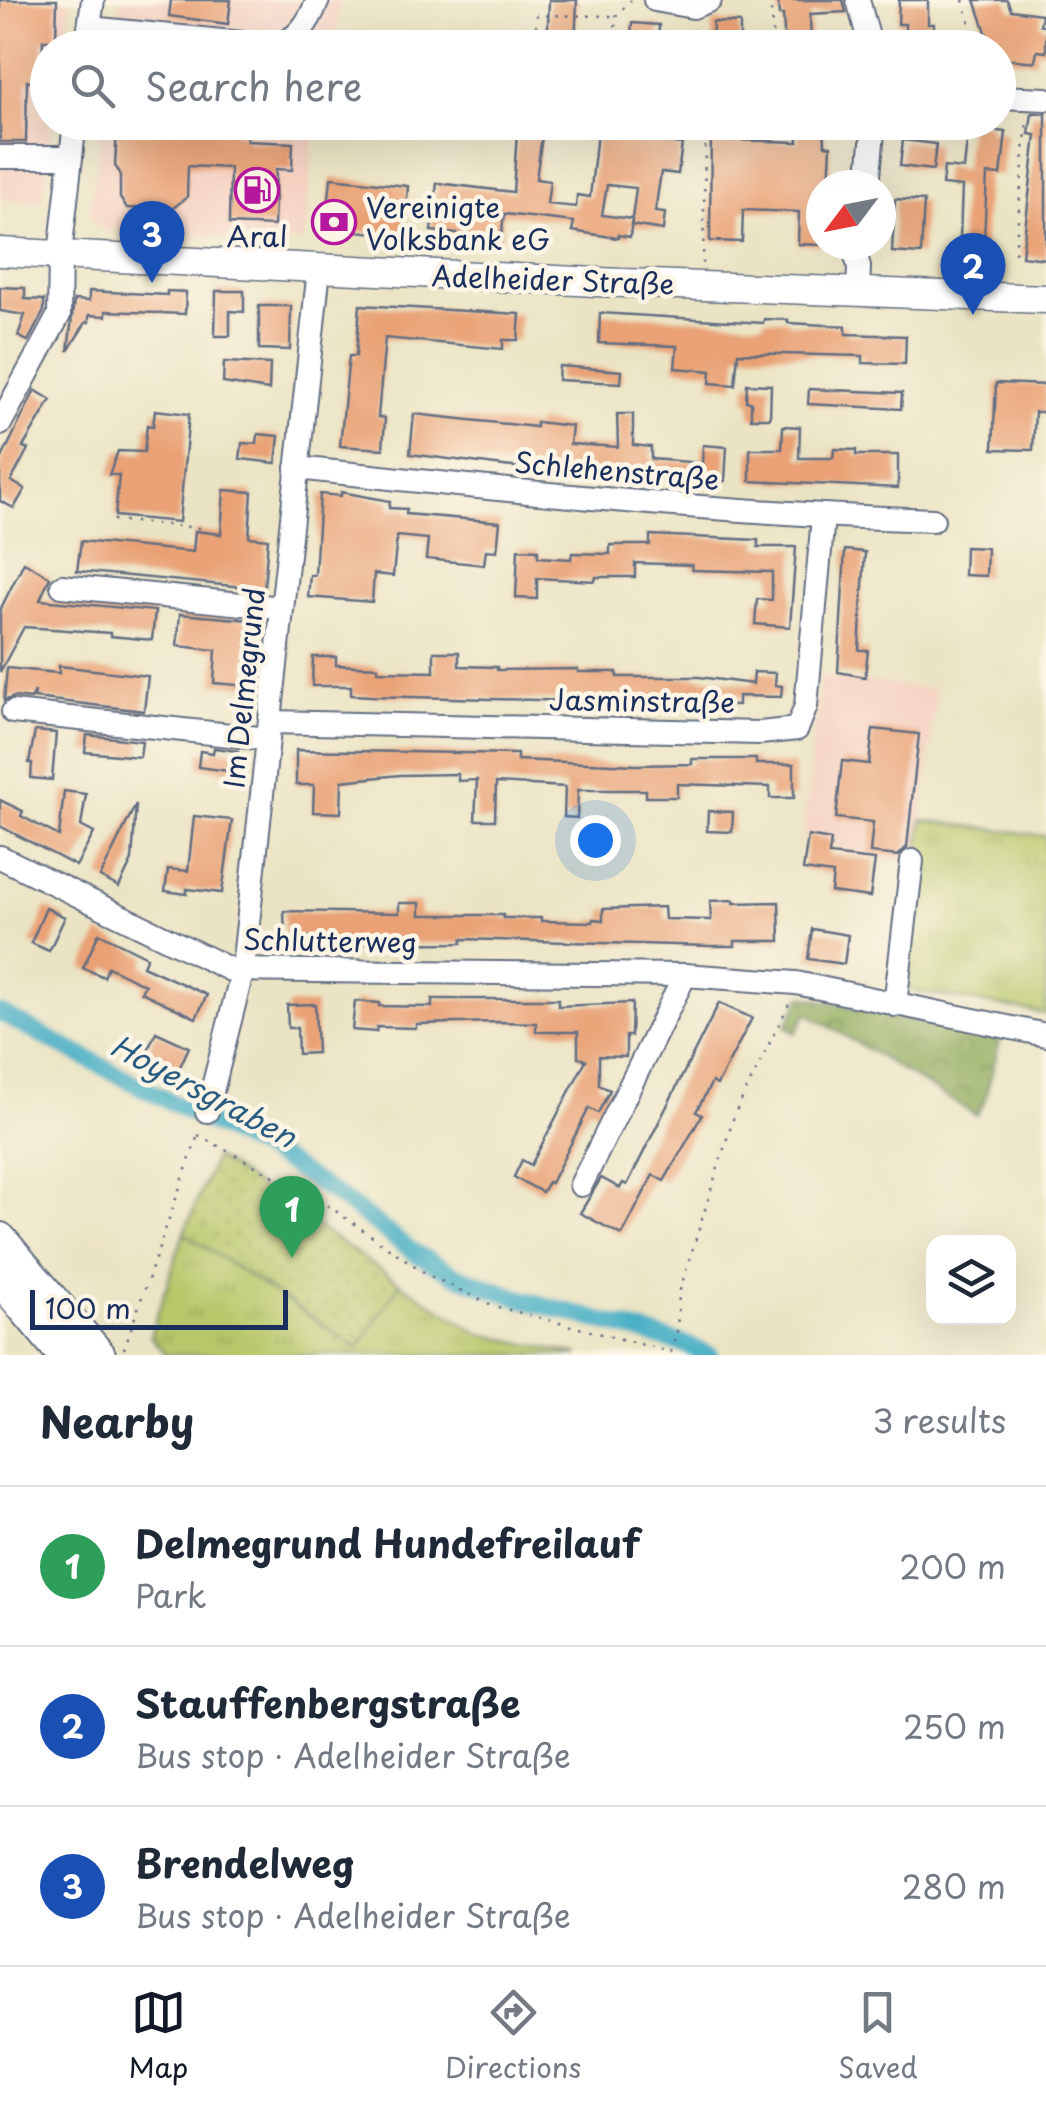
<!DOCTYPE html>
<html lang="en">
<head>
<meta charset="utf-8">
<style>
	body { margin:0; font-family:"Playpen Sans",sans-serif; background:#f2f2f3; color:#1f2937 }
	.controls { position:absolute; right:30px; bottom:30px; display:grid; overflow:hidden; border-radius:20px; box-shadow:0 10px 40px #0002 }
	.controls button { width:90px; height:90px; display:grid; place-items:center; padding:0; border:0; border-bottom:2px solid #e0e1e3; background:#fff; color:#1f2937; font:50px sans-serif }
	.compass { position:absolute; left:806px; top:170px; width:90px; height:90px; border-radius:50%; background:#fff; box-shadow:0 10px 40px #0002; rotate:238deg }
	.scale { position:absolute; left:30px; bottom:25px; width:258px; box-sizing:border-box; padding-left:10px; border:5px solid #1b2f5e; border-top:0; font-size:28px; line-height:35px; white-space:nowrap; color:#1b2f5e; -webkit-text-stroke:8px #fcf5e5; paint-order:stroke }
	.you { position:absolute; left:595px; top:840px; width:35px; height:35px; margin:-25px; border:8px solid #fff; border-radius:50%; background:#1a73e8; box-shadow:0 0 0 15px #1a73e833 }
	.badge { display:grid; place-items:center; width:65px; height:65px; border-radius:50%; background:#111827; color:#fff; font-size:32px; font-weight:700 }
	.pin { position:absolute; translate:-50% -82px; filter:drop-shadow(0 2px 5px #0008) }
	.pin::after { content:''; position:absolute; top:52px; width:35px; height:30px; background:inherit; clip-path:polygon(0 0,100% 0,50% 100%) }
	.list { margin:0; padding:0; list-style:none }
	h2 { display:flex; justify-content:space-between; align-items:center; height:130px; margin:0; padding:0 40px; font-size:42px }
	h2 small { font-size:32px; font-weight:400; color:#747a83 }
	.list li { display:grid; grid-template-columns:65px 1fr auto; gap:30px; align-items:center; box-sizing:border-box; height:160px; padding:0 40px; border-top:2px solid #e0e1e3 }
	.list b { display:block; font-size:38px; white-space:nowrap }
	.list p { margin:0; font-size:32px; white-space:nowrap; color:#747a83 }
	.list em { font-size:32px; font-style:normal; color:#747a83 }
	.icon { flex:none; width:55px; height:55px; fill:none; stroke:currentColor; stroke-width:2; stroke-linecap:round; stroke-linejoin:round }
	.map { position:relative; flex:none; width:1046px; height:1355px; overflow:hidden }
	.search { position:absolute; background:#fff; box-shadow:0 10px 40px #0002; left:30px; right:30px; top:30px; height:110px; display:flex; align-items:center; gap:25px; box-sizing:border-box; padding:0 35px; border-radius:55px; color:#747a83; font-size:38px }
	.sheet { height:610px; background:#fff }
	nav { display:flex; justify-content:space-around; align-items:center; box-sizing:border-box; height:140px; border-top:2px solid #e0e1e3; background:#fff; font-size:28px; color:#747a83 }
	nav a { display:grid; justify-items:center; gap:5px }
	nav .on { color:#111827 }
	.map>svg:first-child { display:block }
	.built { fill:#f5d2c2 }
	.grass { fill:url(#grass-tufts); stroke:#6a7b64; stroke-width:2.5 }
	.forest { fill:url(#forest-crowns); stroke:#566e5e; stroke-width:2.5 }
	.park { fill:url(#park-dots); stroke:#6a7b64; stroke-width:2.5 }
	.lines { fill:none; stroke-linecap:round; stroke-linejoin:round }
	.canal { stroke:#46afc5; stroke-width:18 }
	.building { fill:#e9a174; fill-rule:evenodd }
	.minor-casing { stroke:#646e82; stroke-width:26 }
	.major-casing { stroke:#646e82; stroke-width:31 }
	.highway-casing { stroke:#646e82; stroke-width:36 }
	.path { stroke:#646e82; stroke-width:2.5; stroke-dasharray:2.5 8; stroke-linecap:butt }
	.minor { stroke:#fff; stroke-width:22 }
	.major { stroke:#fff; stroke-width:28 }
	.highway { stroke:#fff; stroke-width:32 }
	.labels { text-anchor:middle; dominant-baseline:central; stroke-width:9; stroke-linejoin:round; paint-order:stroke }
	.poi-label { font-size:28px; fill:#1b2f5e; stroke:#fcf5e5; text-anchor:start }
	.street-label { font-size:28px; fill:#1b2f5e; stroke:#fcf5e5 }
	.water-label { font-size:30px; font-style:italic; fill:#2a5c82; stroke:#fcf5e5 }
</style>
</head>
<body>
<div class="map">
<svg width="1046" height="1355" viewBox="0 0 1046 1355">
	<defs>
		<pattern id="grass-tufts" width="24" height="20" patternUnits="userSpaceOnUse" patternTransform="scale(2.5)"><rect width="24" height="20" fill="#b8c769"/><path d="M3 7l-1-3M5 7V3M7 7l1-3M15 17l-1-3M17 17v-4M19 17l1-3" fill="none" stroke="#9eab5d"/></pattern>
		<pattern id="forest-crowns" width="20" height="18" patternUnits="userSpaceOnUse" patternTransform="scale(2.5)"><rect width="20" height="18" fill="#92ac5d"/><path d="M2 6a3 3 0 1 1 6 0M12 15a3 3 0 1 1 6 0" fill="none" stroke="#768c50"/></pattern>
		<pattern id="park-dots" width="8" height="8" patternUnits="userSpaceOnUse" patternTransform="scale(2.5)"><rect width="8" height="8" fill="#b8c769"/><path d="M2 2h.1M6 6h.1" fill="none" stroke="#9eab5d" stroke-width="1.8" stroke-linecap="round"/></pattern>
	</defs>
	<rect width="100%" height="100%" fill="#fcf5e5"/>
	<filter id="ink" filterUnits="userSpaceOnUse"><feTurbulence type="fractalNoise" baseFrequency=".01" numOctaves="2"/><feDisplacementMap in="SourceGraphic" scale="20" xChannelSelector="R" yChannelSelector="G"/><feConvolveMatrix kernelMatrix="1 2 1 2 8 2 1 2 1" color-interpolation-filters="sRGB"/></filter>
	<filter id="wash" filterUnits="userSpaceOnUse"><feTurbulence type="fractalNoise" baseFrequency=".0048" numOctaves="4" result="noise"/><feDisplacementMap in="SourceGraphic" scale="40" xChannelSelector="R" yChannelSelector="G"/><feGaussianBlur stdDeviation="2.25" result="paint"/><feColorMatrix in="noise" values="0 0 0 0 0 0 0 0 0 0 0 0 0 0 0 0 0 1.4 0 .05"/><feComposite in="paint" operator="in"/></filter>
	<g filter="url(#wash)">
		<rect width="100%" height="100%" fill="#ebe4c4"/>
		<g class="built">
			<polygon points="0,0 71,0 64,47 48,48 48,122 53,123 42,201 0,199"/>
			<polygon points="120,0 340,0 336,47 113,48"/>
			<polygon points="102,123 316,123 304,242 104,230 89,214"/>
			<polygon points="820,677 936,689 918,862 845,854 832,839 803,835"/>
		</g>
		<g class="grass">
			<polygon points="922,820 1046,836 1046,1014 907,990"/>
			<polygon points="184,1233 357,1348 400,1283 480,1334 580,1355 166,1355 150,1336"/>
		</g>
		<polygon class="forest" points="802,996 1000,1041 984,1102 976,1115 807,1013 796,1033 786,1026"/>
		<polygon class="park" points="215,1157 400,1283 358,1348 184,1233"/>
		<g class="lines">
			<polyline class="canal" points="0,1013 280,1159 336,1195 415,1253 455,1275 522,1299 684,1344 710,1355"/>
		</g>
		<g id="blocks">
			<g class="building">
				<polygon points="0,0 57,0 56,40 43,40 42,82 27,81 26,142 0,142"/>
				<polygon points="171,0 231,0 228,24 169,16"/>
				<polygon points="549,0 577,0 575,48 547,48"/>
				<polygon points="778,0 843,0 846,12 810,14 811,48 785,48 783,15 779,15"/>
				<polygon points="899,0 928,0 928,24 934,24 934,48 905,48 905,24 898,24"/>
				<polygon points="975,0 1007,0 1011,10 1042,14 1040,25 1046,26 1046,52 1037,51 1035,62 998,58 998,48 985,48 987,35"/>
				<polygon points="713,22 740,23 740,48 712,48"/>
				<polygon points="632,23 659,25 658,48 630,48"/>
				<polygon points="1032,113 1046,114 1046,259 1022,256 1036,135 1029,134"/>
				<polygon points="122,122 235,123 235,133 247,134 247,141 293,143 292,170 276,169 274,226 229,224 230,168 188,166 187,197 172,209 127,208 120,198 120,173 115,166 117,127"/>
				<polygon points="711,122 733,122 733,140 798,142 797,122 824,122 825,145 831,146 829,185 821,185 821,245 798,244 799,212 743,210 742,242 710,241"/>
				<polygon points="969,122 990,124 989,130 1006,132 1001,175 987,174 983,264 959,263 962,187 942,185 944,167 964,169"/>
				<path d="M517,132L542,136L536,179L550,181L547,204L576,207L577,195L590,197L597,133L682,144L678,174L661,172L655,212L665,213L663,230L631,225L632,220L630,237L618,235V238L572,231L574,222L504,214L501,239L431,231L437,183L513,192ZM607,185L636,188L632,219L602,215Z"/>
				<polygon points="903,140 936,144 933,170 900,166"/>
				<polygon points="331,178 408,186 404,236 326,228"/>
				<polygon points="895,199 924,201 921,254 892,252"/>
				<polygon points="0,287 25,288 25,299 44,300 44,311 28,341 18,336 25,315 0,311"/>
				<polygon points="89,291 167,295 167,291 186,292 185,314 106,311 106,316 89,315 89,322 86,322 68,351 74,300 89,301"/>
				<polygon points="216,291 244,291 244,312 230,311 230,336 215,336"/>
				<polygon points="360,305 520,314 518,340 503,340 503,349 385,338 378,417 385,418 383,449 340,446 349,356 356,356"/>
				<polygon points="259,306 291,306 290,350 259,349"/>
				<polygon points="600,313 763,323 764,319 788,320 788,323 846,326 846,334 906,336 905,364 863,363 863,356 738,353 735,385 710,383 711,371 675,368 677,346 599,343"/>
				<polygon points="224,362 270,364 269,390 223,383"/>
				<polygon points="559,366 622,371 621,383 558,380"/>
				<polygon points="996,383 1046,385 1046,412 1035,412 1033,450 993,449"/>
				<polygon points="747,384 771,385 770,418 751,418 751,402 746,401"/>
				<polygon points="809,389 902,393 901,409 808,404"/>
				<polygon points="35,390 51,400 23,447 28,449 11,481 25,489 14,508 0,501 0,462"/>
				<polygon points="155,410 189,414 179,522 115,516 119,475 109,475 118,451 144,452 147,425 153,426"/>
				<polygon points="414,414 536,427 536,422 572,426 570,444 618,447 617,414 633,414 633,445 651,447 651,459 702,463 703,445 727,447 725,481 672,476 672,480 658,480 567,474 410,454"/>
				<polygon points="783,426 800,427 799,458 833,458 834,449 856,450 856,455 898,455 898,488 750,481 750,449 782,449"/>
				<polygon points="258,434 279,436 276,463 240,459 242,443 257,444"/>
				<polygon points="224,490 252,492 249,537 268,539 264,589 77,571 81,541 193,552 195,531 221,534"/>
				<polygon points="341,492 390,501 389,508 407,509 406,514 500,522 497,551 486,550 484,565 426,559 428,539 397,536 393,576 374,574 372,602 308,597 310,575 315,575 320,494 341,496"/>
				<polygon points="650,535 758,540 758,547 796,547 790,627 755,624 757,599 772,600 772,572 692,570 692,565 635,563 635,577 596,577 595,581 537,578 537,599 516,598 518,549 538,550 538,557 571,559 572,553 610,554 610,545 650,545"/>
				<polygon points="965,547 987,548 986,576 964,575"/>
				<polygon points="845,550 865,552 859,650 868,650 865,677 838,672"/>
				<polygon points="24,562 50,577 40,600 155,611 152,640 110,636 110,633 24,627 0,672 0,610"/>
				<polygon points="180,614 249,620 246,671 250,671 249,686 214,683 216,650 177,646"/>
				<polygon points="434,652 459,652 459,666 497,667 497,670 578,669 578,672 617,672 617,677 699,677 753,684 754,672 776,673 775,685 782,686 781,697 738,696 738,705 371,696 351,695 351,686 312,686 313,657 336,657 336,665 378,667 378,671 434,672"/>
				<polygon points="59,666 148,676 144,711 34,698 35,691 31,699 14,697 4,701 7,668 59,673"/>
				<polygon points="873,729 919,734 907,847 898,856 870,853 873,822 836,818 842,761 869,764"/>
				<polygon points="35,731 56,733 52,780 31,778 32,763 29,763"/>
				<polygon points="87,735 142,741 140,757 85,752"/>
				<polygon points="214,748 238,751 236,772 198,767 200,751 213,753"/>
				<polygon points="296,750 517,754 517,760 636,765 692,764 692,759 756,759 756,764 794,764 794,798 770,798 770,787 677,784 677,797 646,797 646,790 578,790 577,818 564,817 565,787 496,783 495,820 475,820 477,780 458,781 458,774 400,775 342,781 341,813 313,812 314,785 296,785"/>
				<polygon points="64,791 86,794 81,826 94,833 76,866 0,826 0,800 23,811 21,816 59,836"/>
				<polygon points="136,804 132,860 119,887 100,877"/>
				<polygon points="708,811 733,812 732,832 707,831"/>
				<polygon points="194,816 232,820 222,893 187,889 187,894 165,891 168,869 188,871"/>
				<polygon points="808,836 831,840 829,855 875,860 870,897 831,892 833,874 803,870"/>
				<polygon points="734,900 734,903 779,902 780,941 735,941 735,946 711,946 462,939 462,943 346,944 319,943 319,937 285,937 284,911 399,913 399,903 420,903 420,915 503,915 503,918 541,918 541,921 593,922 593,919 603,920 603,909 664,907 665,919 711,920 710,901"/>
				<polygon points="46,908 65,917 49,951 31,943"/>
				<polygon points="812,929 848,935 844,964 808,959"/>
				<polygon points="99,933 147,957 143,966 207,995 196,1018 141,992 145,985 108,967 104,977 83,968"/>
				<polygon points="432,999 558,999 558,1006 632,1003 631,1036 626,1036 626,1057 599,1056 599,1085 610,1090 598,1113 589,1108 551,1183 548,1182 542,1192 514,1177 522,1160 531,1165 586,1060 578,1057 578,1032 536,1032 536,1023 499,1022 416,1024 416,1028 377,1027 376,1032 352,1030 355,1001 379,1003 379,1006 432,1007"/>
				<polygon points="719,1003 752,1018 717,1085 712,1082 696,1112 702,1115 664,1181 653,1175 622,1235 580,1213 601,1178 620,1188 623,1183 627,1185"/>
				<polygon points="315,1004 317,1053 298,1054 297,1028 288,1028 287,1005"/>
				<polygon points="156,1032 189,1047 178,1071 145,1056"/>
			</g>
		</g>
	</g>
	<g filter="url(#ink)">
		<use href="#blocks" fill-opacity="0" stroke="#646e82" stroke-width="2.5"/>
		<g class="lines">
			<defs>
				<g id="minor">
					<polyline points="655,0 693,7 710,0"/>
					<polyline points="858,0 871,48"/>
					<path d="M89,28L275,46C298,40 309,22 318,0"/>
					<polyline points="86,48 93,0"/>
					<polyline points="998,97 1046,99"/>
					<polyline points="0,157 71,157"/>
					<polyline points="868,185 874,122"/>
					<polyline points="853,245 859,267 858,291"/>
					<polyline points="0,424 59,315 60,254 75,122"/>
					<path d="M297,468C509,491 720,513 933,520"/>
					<polyline points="62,586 282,608"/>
					<polyline points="13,712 268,739"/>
					<polyline points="270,722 760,733 797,729 806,706 823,517"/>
					<polyline points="0,857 231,970 685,975 796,983 1046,1035"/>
					<polyline points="895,1005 912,861"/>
					<polyline points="207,1111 243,969 319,269"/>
					<polyline points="581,1185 685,975"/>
				</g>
				<polyline id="major" points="0,252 597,282 1046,299"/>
				<g id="highway">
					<polyline points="0,1239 99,1355"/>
					<polyline points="0,1279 64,1355"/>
				</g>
			</defs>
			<use href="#minor" class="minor-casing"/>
			<use href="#major" class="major-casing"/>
			<use href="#highway" class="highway-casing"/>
			<g class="path">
				<polyline points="770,0 774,48"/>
				<polyline points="963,0 973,33 971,48"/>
				<polyline points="693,29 694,48"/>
				<polyline points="534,48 537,15 616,16"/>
				<polyline points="614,48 616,16 631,0"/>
				<polyline points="695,122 695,125"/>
				<polyline points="1015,253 1027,120"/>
				<polyline points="703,264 705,146"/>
				<polyline points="113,520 200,528"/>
				<polyline points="198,1135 324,1203 428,1275 494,1306 671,1352 677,1332 679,1293 735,1113 789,1004"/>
				<polyline points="124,1349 198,1135"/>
			</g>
			<use href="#minor" class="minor"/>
			<use href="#major" class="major"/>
			<use href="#highway" class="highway"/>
		</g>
	</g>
	<defs>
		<symbol id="fuel-ring" viewBox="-11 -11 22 22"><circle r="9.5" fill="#fcf5e5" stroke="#b5179e" stroke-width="1.5"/><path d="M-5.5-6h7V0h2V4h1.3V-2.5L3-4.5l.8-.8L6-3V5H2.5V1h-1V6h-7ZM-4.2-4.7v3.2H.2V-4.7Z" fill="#b5179e"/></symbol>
		<symbol id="bank-ring" viewBox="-11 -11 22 22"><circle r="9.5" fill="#fcf5e5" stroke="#b5179e" stroke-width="1.5"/><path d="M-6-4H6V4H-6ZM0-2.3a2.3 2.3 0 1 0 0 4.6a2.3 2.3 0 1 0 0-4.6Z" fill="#b5179e"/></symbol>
	</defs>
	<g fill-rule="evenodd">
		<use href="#fuel-ring" x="232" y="165" width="50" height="50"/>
		<use href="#bank-ring" x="309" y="197" width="50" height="50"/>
	</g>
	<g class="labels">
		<g class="poi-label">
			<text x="366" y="206">Vereinigte<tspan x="366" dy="32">Volksbank eG</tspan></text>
			<text x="257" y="235" text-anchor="middle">Aral</text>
		</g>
		<g class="street-label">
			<text transform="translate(553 279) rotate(2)">Adelheider Straße</text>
			<text transform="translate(617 470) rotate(5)">Schlehenstraße</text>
			<text transform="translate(243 688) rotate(-84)">Im Delmegrund</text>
			<text transform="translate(642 700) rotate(1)">Jasminstraße</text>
			<text transform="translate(330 940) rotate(1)">Schlutterweg</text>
		</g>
		<g class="water-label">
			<text transform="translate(204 1090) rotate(28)">Hoyersgraben</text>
		</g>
	</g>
</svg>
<div class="controls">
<button><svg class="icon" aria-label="layers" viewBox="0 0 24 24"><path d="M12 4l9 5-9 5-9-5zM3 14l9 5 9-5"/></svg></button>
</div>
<svg class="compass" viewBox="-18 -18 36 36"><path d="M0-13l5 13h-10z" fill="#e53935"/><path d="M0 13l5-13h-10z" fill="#747a83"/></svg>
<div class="scale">100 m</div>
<div class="you"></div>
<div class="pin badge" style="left:292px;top:1258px;background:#2e9e5b">1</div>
<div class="pin badge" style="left:973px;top:315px;background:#1a4fb4">2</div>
<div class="pin badge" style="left:152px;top:283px;background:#1a4fb4">3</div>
<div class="search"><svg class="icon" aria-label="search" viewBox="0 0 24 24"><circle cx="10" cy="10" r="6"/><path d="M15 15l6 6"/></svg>Search here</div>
</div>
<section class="sheet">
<h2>Nearby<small>3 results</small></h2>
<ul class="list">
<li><span class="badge" style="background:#2e9e5b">1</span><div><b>Delmegrund Hundefreilauf</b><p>Park</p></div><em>200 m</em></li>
<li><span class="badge" style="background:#1a4fb4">2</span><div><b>Stauffenbergstraße</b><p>Bus stop · Adelheider Straße</p></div><em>250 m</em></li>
<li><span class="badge" style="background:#1a4fb4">3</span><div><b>Brendelweg</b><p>Bus stop · Adelheider Straße</p></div><em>280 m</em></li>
</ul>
</section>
<nav>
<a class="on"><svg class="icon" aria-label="map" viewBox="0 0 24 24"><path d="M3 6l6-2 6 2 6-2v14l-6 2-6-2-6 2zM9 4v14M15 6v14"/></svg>Map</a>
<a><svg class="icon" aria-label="directions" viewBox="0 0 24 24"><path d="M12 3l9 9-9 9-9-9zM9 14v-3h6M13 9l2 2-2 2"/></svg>Directions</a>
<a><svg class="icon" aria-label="saved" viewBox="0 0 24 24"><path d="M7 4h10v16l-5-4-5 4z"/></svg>Saved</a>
</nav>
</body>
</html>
